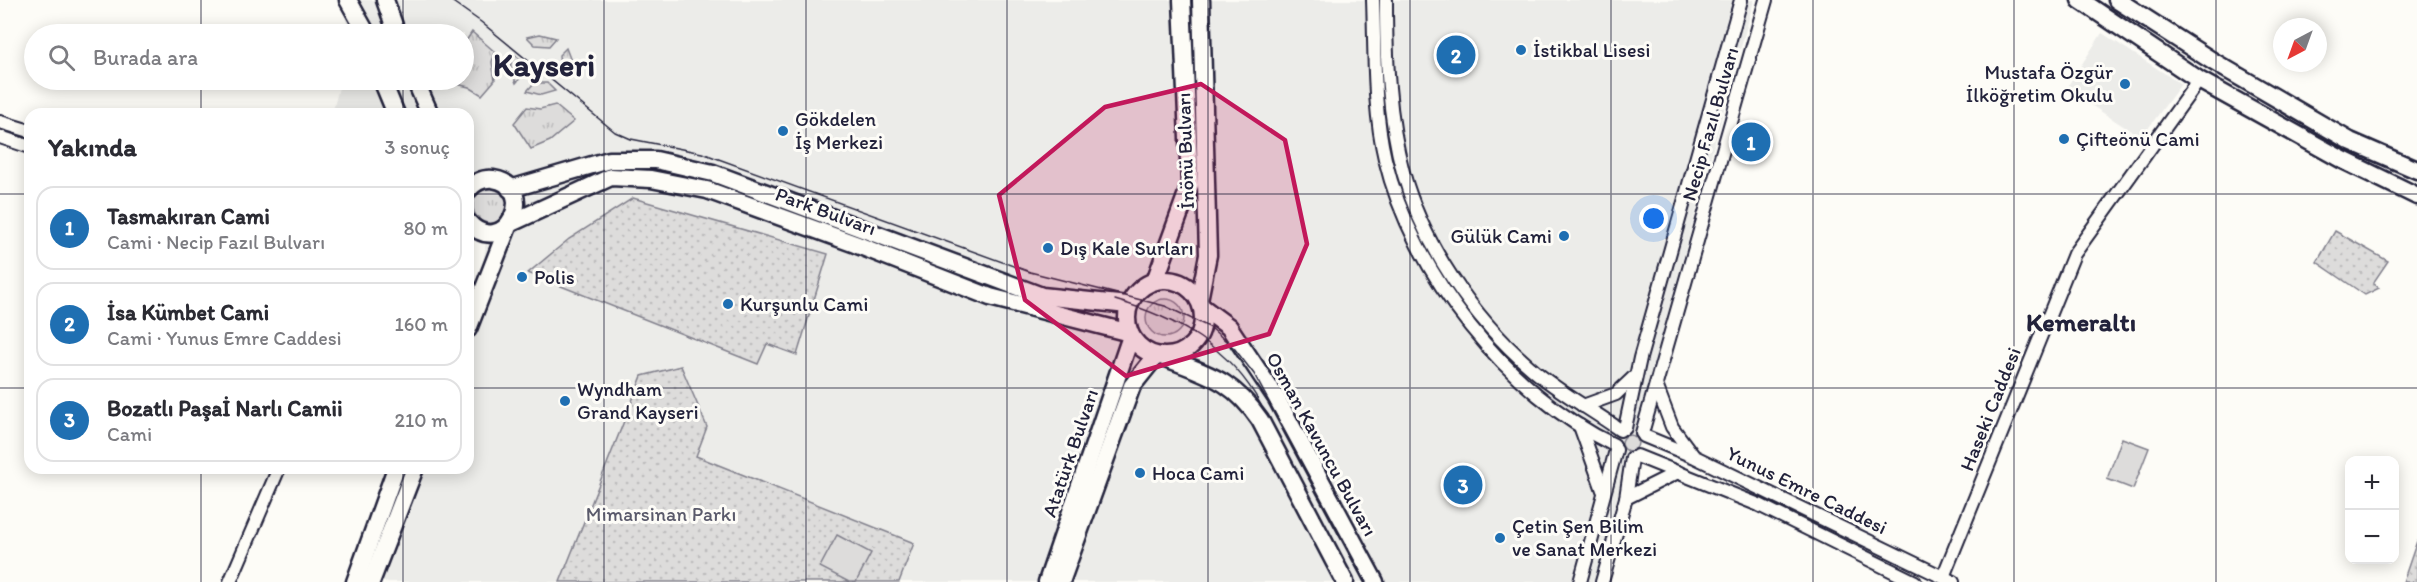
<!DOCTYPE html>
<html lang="tr">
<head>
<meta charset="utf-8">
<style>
	body { margin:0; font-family:Itim,sans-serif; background:#f2f2f3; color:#2b2b33 }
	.controls { position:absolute; right:18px; bottom:18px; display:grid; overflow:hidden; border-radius:12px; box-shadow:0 3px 15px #0003 }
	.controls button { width:54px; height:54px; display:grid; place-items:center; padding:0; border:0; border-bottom:2px solid #e1e1e2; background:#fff; color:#2b2b33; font:30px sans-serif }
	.compass { position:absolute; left:2273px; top:18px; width:54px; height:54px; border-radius:50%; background:#fff; box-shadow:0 3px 15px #0003; rotate:221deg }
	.you { position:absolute; left:1654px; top:219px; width:21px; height:21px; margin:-15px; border:4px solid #fff; border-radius:50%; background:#1a73e8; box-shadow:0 0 0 9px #1a73e833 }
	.badge { display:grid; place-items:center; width:39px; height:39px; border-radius:50%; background:#1f6fb2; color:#fff; font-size:20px; font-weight:700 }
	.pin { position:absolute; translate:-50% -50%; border:3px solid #fff; box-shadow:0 2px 6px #0006 }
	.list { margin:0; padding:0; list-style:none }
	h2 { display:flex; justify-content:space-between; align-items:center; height:78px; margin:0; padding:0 24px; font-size:26px }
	h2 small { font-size:20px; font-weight:400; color:#7c7c81 }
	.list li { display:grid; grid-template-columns:39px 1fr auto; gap:18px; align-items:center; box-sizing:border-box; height:84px; margin:0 12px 12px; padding:0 12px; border:2px solid #e1e1e2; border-radius:18px }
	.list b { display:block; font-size:22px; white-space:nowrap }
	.list p { margin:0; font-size:20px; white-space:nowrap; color:#7c7c81 }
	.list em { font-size:20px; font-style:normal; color:#7c7c81 }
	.icon { flex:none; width:33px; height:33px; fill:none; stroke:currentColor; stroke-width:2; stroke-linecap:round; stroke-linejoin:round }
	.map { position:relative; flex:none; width:2417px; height:582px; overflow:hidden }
	.search { position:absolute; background:#fff; box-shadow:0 3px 15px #0003; left:24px; top:24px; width:450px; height:66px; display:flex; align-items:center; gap:15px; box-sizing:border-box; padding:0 21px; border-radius:33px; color:#7c7c81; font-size:22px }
	.panel { position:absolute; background:#fff; box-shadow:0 3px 15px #0003; left:24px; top:108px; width:450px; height:366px; border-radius:18px }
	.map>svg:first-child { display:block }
	.built { fill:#ecece9 }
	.grass { fill:url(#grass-tufts); stroke:#807f8b; stroke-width:1.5 }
	.park { fill:url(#park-dots); stroke:#807f8b; stroke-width:1.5 }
	.garden { fill:#dddcdb; stroke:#807f8b; stroke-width:1.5 }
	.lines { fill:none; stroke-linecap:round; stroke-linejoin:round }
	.tertiary-casing { stroke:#22223b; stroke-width:16 }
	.primary-casing { stroke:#22223b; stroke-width:21 }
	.trunk-casing { stroke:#22223b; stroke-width:21 }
	.tertiary { stroke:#fdfcf7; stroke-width:12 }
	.primary { stroke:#fdfcf7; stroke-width:16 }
	.trunk { stroke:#fdfcf7; stroke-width:16 }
	.tram { stroke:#22223b; stroke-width:1.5 }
	.marked { fill:#c2185b; fill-opacity:0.2; stroke:#c2185b; stroke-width:4.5; stroke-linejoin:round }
	.grid { fill:none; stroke:#22223b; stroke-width:1.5; stroke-opacity:0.55 }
	.poi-dot { fill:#1f6fb2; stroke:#fdfcf7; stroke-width:2 }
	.labels { text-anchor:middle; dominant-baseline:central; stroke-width:6; stroke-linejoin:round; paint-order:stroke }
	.poi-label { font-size:20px; fill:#22223b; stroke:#fdfcf7; text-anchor:start }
	.street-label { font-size:20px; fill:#22223b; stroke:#fdfcf7 }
	.park-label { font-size:20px; fill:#5a5a6b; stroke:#fdfcf7 }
	.district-label { font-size:26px; font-weight:bold; fill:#22223b; stroke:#fdfcf7 }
	.town-label { font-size:32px; font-weight:bold; fill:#22223b; stroke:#fdfcf7 }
</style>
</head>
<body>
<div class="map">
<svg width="2417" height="582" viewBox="0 0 2417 582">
	<defs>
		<pattern id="grass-tufts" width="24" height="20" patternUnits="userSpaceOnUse" patternTransform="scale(1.5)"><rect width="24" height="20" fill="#dddcdb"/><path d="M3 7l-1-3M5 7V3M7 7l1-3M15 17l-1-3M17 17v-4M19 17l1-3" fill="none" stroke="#bdbcbd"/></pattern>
		<pattern id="park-dots" width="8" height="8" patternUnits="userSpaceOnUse" patternTransform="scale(1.5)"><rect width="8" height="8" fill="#dddcdb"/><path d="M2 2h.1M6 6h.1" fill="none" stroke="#bdbcbd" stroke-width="1.8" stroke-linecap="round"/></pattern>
	</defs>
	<rect width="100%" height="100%" fill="#fdfcf7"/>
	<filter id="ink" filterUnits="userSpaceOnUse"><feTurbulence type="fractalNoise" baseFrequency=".0167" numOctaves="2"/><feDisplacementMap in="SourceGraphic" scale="12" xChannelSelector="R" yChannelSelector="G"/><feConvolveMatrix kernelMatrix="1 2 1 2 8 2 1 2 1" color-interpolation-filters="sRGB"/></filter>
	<g filter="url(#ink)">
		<g class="built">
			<polygon points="337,0 1754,0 1594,582 899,582 914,543 696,456 642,376 560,582 365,582 406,468 468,468 468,302 484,258 489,205 468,194 468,114 332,114 341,80 464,80 464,34 349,34 345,15"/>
			<polygon points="2102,33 2181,84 2144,134 2137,135 2071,92 2069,84"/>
		</g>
		<g class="grass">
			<polygon points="472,32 495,52 492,62 495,80 482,95 469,87 448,82 464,80 464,44"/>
			<polygon points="540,34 556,38 549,46 535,45 527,37"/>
			<polygon points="566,48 571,61 569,75 560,67 559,55"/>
			<polygon points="513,53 521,60 523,75 516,83 510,67"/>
			<polygon points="534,83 547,83 555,91 541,95 527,91"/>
			<polygon points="555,105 574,121 550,141 531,149 514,123 527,107 540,109"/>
			<circle cx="490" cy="206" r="17"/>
			<circle cx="1165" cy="318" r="19"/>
			<circle cx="1630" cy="443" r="8"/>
		</g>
		<g class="park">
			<polygon points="633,198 828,254 797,355 767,344 758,364 528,273 569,239"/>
			<polygon points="2335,231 2388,261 2373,283 2379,288 2365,295 2317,262"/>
			<polygon points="681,366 707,427 696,456 914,543 899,582 560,582 642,376"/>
			<polygon points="2417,541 2417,582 2403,582"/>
		</g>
		<g class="garden">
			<polygon points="2122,438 2149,448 2133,489 2107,479"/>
			<polygon points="837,535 871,553 856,582 849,582 820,567"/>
		</g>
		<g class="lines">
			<defs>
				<g id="tertiary">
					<path d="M1373,0C1375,52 1373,108 1385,159C1412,273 1509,395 1614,445"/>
					<path d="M1386,0C1386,57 1388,116 1403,172C1423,245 1473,318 1531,368C1558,392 1591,409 1620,430"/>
					<polyline points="0,122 30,131"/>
					<polyline points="0,137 30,147"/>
					<polyline points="1656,385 1672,427 1692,454"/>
					<polyline points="1583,406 1616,394 1634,377"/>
					<polyline points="1580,426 1603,490"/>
					<polyline points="1625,428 1640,358 1741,0"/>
					<polyline points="1642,433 1766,0"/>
					<polyline points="1644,436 1695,457 1953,582"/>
					<polyline points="1637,456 1759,505 1915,582"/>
					<polyline points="1626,498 1678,472"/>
					<polyline points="1943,577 2074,254 2199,80"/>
					<polyline points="230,582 279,468"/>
					<polyline points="1580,582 1616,450"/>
					<polyline points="1602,582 1626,498 1632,458"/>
				</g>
				<g id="primary">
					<polyline points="2080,0 2199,80 2341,159 2417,196"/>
					<polyline points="2117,0 2214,62 2350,141 2417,170"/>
					<polyline points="1155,281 1190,185 1182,0"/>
					<polyline points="1199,300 1208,255 1201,0"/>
					<polyline points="468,329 509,224"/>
					<polyline points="355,582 396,468"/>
					<polyline points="371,582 415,468"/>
					<polyline points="1047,582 1131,336"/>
					<polyline points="1061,582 1132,386 1156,356"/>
				</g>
				<g id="trunk">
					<polyline points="348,0 367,34"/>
					<polyline points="385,0 397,34"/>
					<polyline points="382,80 396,114"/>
					<polyline points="415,80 430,114"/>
					<polyline points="510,189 609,160 656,160 713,173 1042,296 1128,305"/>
					<path d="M468,190C475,182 483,178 493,179C541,186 504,262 468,222"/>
					<polyline points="509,224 611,177 651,179 707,190 855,244 990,297 1130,333"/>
					<circle cx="1165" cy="318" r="38"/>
					<polyline points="1202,307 1229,327 1277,399 1375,582"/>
					<path d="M1164,357C1208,375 1231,378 1260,420L1345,582"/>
				</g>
			</defs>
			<use href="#tertiary" class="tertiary-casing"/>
			<use href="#primary" class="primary-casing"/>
			<use href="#trunk" class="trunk-casing"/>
			<use href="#tertiary" class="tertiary"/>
			<use href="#primary" class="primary"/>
			<use href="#trunk" class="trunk"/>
			<g class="tram">
				<polyline points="450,0 481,22 615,132 631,139 702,153 1030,272 1165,306 1211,328 1234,348 1254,374 1366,582"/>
				<path d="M1115,300C1177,318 1230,347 1261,405"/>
			</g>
		</g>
	</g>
	<path class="marked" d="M1201,84L1285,140L1307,244L1269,334L1126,376L1025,300L999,195L1105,107Z"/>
	<path class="grid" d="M201,0V34M403,0V34M604,0V582M806,0V582M1007,0V582M1208,0V582M1410,0V582M1611,0V582M1813,0V582M2014,0V582M2216,0V582M201,80V114M403,80V114M0,194H30M468,194H2417M0,388H30M468,388H2417M201,468V582M403,468V582"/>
	<g class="poi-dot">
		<circle cx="1521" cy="50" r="6"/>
		<circle cx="2125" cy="84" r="6"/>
		<circle cx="783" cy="131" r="6"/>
		<circle cx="2064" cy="139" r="6"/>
		<circle cx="1564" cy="236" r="6"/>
		<circle cx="1048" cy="248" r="6"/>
		<circle cx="522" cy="277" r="6"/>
		<circle cx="728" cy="304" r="6"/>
		<circle cx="565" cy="401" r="6"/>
		<circle cx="1140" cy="473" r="6"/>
		<circle cx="1500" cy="538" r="6"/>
	</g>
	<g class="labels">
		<g class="poi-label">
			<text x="1533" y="50">İstikbal Lisesi</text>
			<text x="2113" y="72" text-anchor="end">Mustafa Özgür<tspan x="2113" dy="23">İlköğretim Okulu</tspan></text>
			<text x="795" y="119">Gökdelen<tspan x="795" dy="23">İş Merkezi</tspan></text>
			<text x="2076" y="139">Çifteönü Cami</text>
			<text x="1552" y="236" text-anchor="end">Gülük Cami</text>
			<text x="1060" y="248">Dış Kale Surları</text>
			<text x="534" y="277">Polis</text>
			<text x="740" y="304">Kurşunlu Cami</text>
			<text x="577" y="389">Wyndham<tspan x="577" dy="23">Grand Kayseri</tspan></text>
			<text x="1152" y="473">Hoca Cami</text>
			<text x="1512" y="526">Çetin Şen Bilim<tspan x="1512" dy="23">ve Sanat Merkezi</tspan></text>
		</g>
		<g class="street-label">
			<text transform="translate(1710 124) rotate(-74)">Necip Fazıl Bulvarı</text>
			<text transform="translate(1185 151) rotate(-92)">İnönü Bulvarı</text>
			<text transform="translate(826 211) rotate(20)">Park Bulvarı</text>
			<text transform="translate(1990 409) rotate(-68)">Haseki Caddesi</text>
			<text transform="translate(1322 444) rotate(61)">Osman Kavuncu Bulvarı</text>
			<text transform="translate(1070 453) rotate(-71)">Atatürk Bulvarı</text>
			<text transform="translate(1807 490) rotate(26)">Yunus Emre Caddesi</text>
		</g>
		<g class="park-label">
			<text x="661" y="514">Mimarsinan Parkı</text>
		</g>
		<g class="district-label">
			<text x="2081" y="322">Kemeraltı</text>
		</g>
		<g class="town-label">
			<text x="544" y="65">Kayseri</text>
		</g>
	</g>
</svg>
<div class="controls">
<button>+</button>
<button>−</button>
</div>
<svg class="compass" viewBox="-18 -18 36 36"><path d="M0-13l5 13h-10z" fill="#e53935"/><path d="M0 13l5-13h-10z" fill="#7c7c81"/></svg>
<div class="you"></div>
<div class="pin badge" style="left:1751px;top:142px">1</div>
<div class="pin badge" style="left:1456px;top:55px">2</div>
<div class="pin badge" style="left:1463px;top:485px">3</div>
<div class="search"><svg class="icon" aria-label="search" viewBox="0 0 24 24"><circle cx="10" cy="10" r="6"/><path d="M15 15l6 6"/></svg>Burada ara</div>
<section class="panel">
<h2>Yakında<small>3 sonuç</small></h2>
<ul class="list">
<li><span class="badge">1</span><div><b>Tasmakıran Cami</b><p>Cami · Necip Fazıl Bulvarı</p></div><em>80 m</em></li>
<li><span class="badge">2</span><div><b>İsa Kümbet Cami</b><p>Cami · Yunus Emre Caddesi</p></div><em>160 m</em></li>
<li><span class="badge">3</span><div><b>Bozatlı Paşaİ Narlı Camii</b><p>Cami</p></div><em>210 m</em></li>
</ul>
</section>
</div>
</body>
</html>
